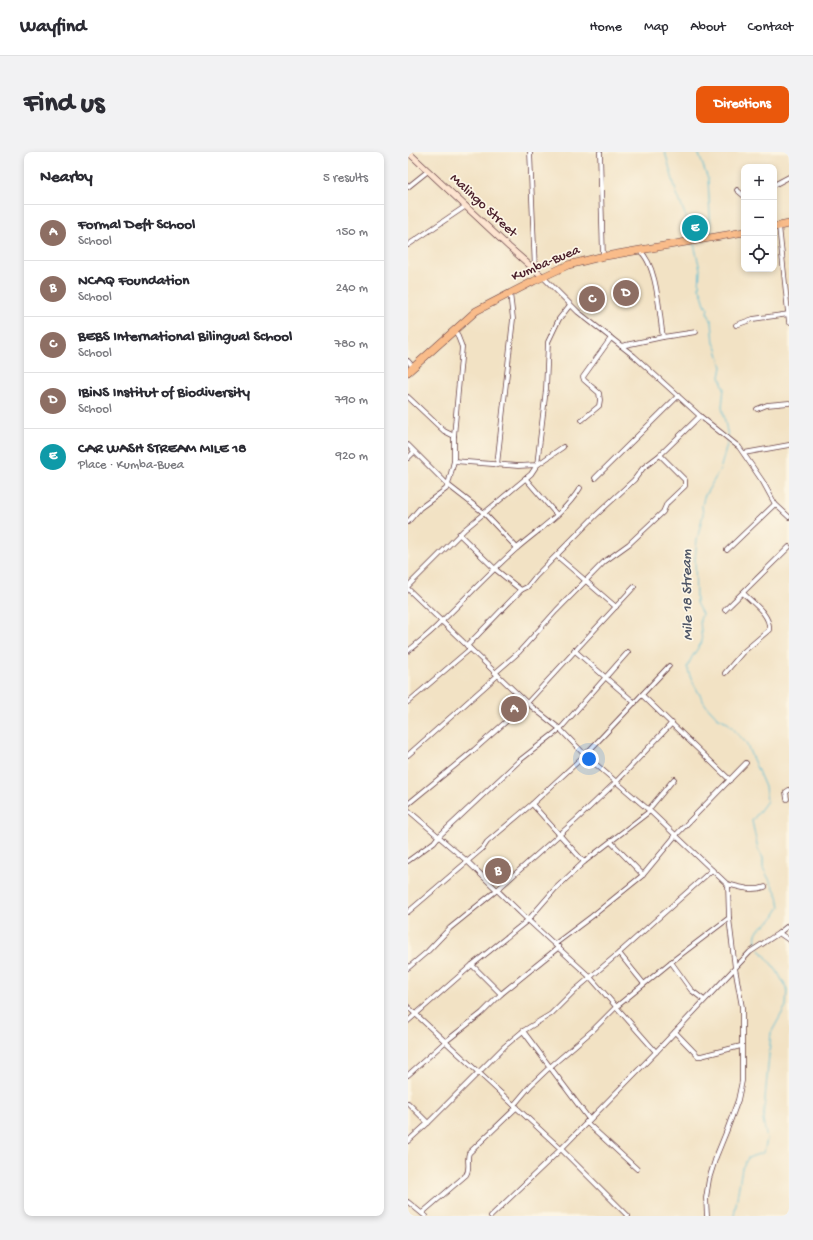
<!DOCTYPE html>
<html lang="en">
<head>
<meta charset="utf-8">
<style>
	body { margin:0; font-family:"Gochi Hand",sans-serif; background:#f2f2f3; color:#2b2b33 }
	.controls { position:absolute; right:12px; top:12px; display:grid; overflow:hidden; border-radius:8px; box-shadow:0 2px 6px #0003 }
	.controls button { width:36px; height:36px; display:grid; place-items:center; padding:0; border:0; border-bottom:1px solid #e1e1e2; background:#fff; color:#2b2b33; font:20px sans-serif }
	.you { position:absolute; left:181px; top:607px; width:14px; height:14px; margin:-10px; border:3px solid #fff; border-radius:50%; background:#1a73e8; box-shadow:0 0 0 6px #1a73e833 }
	.badge { display:grid; place-items:center; width:26px; height:26px; border-radius:50%; background:#ea580c; color:#fff; font-size:13px; font-weight:700 }
	.pin { position:absolute; translate:-50% -50%; border:2px solid #fff; box-shadow:0 1px 4px #0006 }
	.list { margin:0; padding:0; list-style:none }
	h2 { display:flex; justify-content:space-between; align-items:center; height:52px; margin:0; padding:0 16px; font-size:17px }
	h2 small { font-size:13px; font-weight:400; color:#7c7c81 }
	.list li { display:grid; grid-template-columns:26px 1fr auto; gap:12px; align-items:center; box-sizing:border-box; height:56px; padding:0 16px; border-top:1px solid #e1e1e2 }
	.list b { display:block; font-size:15px; white-space:nowrap }
	.list p { margin:0; font-size:13px; white-space:nowrap; color:#7c7c81 }
	.list em { font-size:13px; font-style:normal; color:#7c7c81 }
	.icon { flex:none; width:22px; height:22px; fill:none; stroke:currentColor; stroke-width:2; stroke-linecap:round; stroke-linejoin:round }
	.map { position:relative; flex:none; width:381px; height:1064px; overflow:hidden; border-radius:8px }
	header { display:flex; align-items:center; gap:24px; box-sizing:border-box; height:56px; padding:0 20px; background:#fff; border-bottom:1px solid #e1e1e2 }
	header strong { font-size:19px }
	nav { display:flex; gap:22px; margin-inline-start:auto; font-size:14px }
	.intro { display:flex; align-items:center; justify-content:space-between; box-sizing:border-box; height:96px; padding:0 24px }
	h1 { margin:0; font-size:28px }
	.button { padding:10px 18px; border-radius:8px; background:#ea580c; color:#fff; font-size:14px; font-weight:700 }
	main { display:flex; gap:24px; padding:0 24px }
	aside { flex:1; background:#fff; border-radius:8px; box-shadow:0 2px 6px #0003 }
	.map>svg:first-child { display:block }
	.lines { fill:none; stroke-linecap:round; stroke-linejoin:round }
	.stream { stroke:#55bad3; stroke-width:1 }
	.street-casing { stroke:#633c42; stroke-width:5.5 }
	.secondary-casing { stroke:#633c42; stroke-width:7 }
	.highway-casing { stroke:#633c42; stroke-width:8 }
	.street { stroke:#fff; stroke-width:4 }
	.secondary { stroke:#fde4d0; stroke-width:5.5 }
	.highway { stroke:#f9bc8a; stroke-width:7 }
	.labels { text-anchor:middle; dominant-baseline:central; stroke-width:3.5; stroke-linejoin:round; paint-order:stroke }
	.street-label { font-size:14px; fill:#4a1f2b; stroke:#fcf5e5 }
	.water-label { font-size:15px; font-style:italic; fill:#4e5566; stroke:#fcf5e5 }
</style>
</head>
<body>
<header>
<strong>Wayfind</strong>
<nav><a>Home</a><a>Map</a><a>About</a><a>Contact</a></nav>
</header>
<div class="intro"><h1>Find us</h1><a class="button">Directions</a></div>
<main>
<aside>
<h2>Nearby<small>5 results</small></h2>
<ul class="list">
<li><span class="badge" style="background:#8d6e63">A</span><div><b>Formal Deft School</b><p>School</p></div><em>150 m</em></li>
<li><span class="badge" style="background:#8d6e63">B</span><div><b>NCAQ Foundation</b><p>School</p></div><em>240 m</em></li>
<li><span class="badge" style="background:#8d6e63">C</span><div><b>BEBS International Bilingual School</b><p>School</p></div><em>780 m</em></li>
<li><span class="badge" style="background:#8d6e63">D</span><div><b>IBiNS Institut of Biodiversity</b><p>School</p></div><em>790 m</em></li>
<li><span class="badge" style="background:#0f9aa8">E</span><div><b>CAR WASH STREAM MILE 18</b><p>Place · Kumba-Buea</p></div><em>920 m</em></li>
</ul>
</aside>
<div class="map">
<svg width="381" height="1064" viewBox="0 0 381 1064">
	<rect width="100%" height="100%" fill="#fcf5e5"/>
	<filter id="ink" filterUnits="userSpaceOnUse"><feTurbulence type="fractalNoise" baseFrequency=".025" numOctaves="2"/><feDisplacementMap in="SourceGraphic" scale="8" xChannelSelector="R" yChannelSelector="G"/><feConvolveMatrix kernelMatrix="1 2 1 2 8 2 1 2 1" color-interpolation-filters="sRGB"/></filter>
	<filter id="wash" filterUnits="userSpaceOnUse"><feTurbulence type="fractalNoise" baseFrequency=".012" numOctaves="4" result="noise"/><feDisplacementMap in="SourceGraphic" scale="16" xChannelSelector="R" yChannelSelector="G"/><feGaussianBlur stdDeviation="0.9" result="paint"/><feColorMatrix in="noise" values="0 0 0 0 0 0 0 0 0 0 0 0 0 0 0 0 0 1.4 0 .05"/><feComposite in="paint" operator="in"/></filter>
	<g filter="url(#wash)">
		<rect width="100%" height="100%" fill="#f2e2c4"/>
		<g class="lines">
			<g class="stream">
				<polyline points="257,0 269,42 285,83"/>
				<polyline points="285,85 285,84 303,82 300,27 290,0"/>
				<polyline points="286,92 292,117 291,136 293,139 297,152 300,156 299,160 304,170 306,191 309,197 314,215 312,225 316,236 314,255 320,284"/>
				<path d="M320,289L312,318L296,345L294,354L295,362L289,388L287,407L288,451L294,462L292,468L294,490L284,505L279,515L283,527L297,552L309,565L319,570L338,591L357,635L359,649L344,669L350,697L355,706V716L370,744L372,755C369,759 367,763 365,766C356,776 343,776 349,793"/>
				<polyline points="326,1064 334,1016 340,1006 356,1000 359,987 355,969 363,881 378,854 379,837 369,819 351,796"/>
			</g>
		</g>
	</g>
	<g filter="url(#ink)">
		<g class="lines">
			<defs>
				<g id="street">
					<polyline points="122,0 127,118"/>
					<polyline points="192,0 195,105"/>
					<polyline points="366,33 381,25"/>
					<polyline points="0,35 20,19"/>
					<polyline points="329,38 336,44"/>
					<polyline points="371,74 381,170"/>
					<polyline points="0,93 58,54"/>
					<path d="M231,98C250,113 251,162 255,185"/>
					<polyline points="135,125 170,160 226,204 292,264 331,295 355,330 367,352 381,365"/>
					<polyline points="328,173 345,167 381,162"/>
					<polyline points="213,194 255,185 288,180"/>
					<polyline points="0,209 5,215"/>
					<polyline points="0,245 36,279 46,284"/>
					<polyline points="349,257 359,253 381,251"/>
					<polyline points="174,268 191,254 192,248 191,241 176,228 175,225 203,186"/>
					<polyline points="0,293 40,333 76,361 109,396"/>
					<polyline points="336,301 381,293"/>
					<polyline points="0,306 6,300"/>
					<polyline points="46,309 110,314 129,313 155,295"/>
					<polyline points="89,313 105,167 102,141"/>
					<polyline points="117,326 149,363"/>
					<polyline points="187,326 270,244"/>
					<polyline points="0,370 12,356 38,337 40,333 46,309 46,284 54,195 47,177"/>
					<polyline points="51,382 87,417 113,438"/>
					<polyline points="319,398 367,352"/>
					<polyline points="149,404 208,455"/>
					<polyline points="0,434 56,378 123,322 129,313 138,237 140,190 151,167 162,153"/>
					<polyline points="0,437 119,551 152,577 177,603 242,659 320,733 321,766 327,816 334,855 334,929 330,948 319,978 308,1005 301,1027 298,1046 299,1064"/>
					<polyline points="317,458 381,395"/>
					<polyline points="59,494 113,438 119,435 128,424 187,364 226,328 235,316 252,303 292,264"/>
					<polyline points="166,498 227,551"/>
					<path d="M0,499C11,490 24,480 34,469C59,445 82,420 108,397C131,377 156,362 172,336"/>
					<polyline points="87,521 111,500 148,459 196,410 221,392 255,360 259,351 277,334 277,328 252,303"/>
					<path d="M317,521L334,501L361,478C363,463 345,451 335,441"/>
					<polyline points="234,543 322,628"/>
					<polyline points="0,550 62,497"/>
					<polyline points="0,603 90,523"/>
					<polyline points="379,647 378,640 381,638"/>
					<polyline points="0,652 66,598 119,551 226,435"/>
					<polyline points="124,652 176,710"/>
					<polyline points="241,657 266,627"/>
					<polyline points="0,658 60,710 120,768 182,825 248,900"/>
					<polyline points="203,690 235,723"/>
					<polyline points="0,709 26,690 30,685 111,609 152,577 220,500"/>
					<path d="M319,732C332,735 344,740 357,735"/>
					<polyline points="0,760 75,696 79,690 124,652 177,603 261,514"/>
					<polyline points="371,781 381,773"/>
					<polyline points="147,792 183,765 235,723 268,683 338,611"/>
					<polyline points="211,801 236,832"/>
					<polyline points="263,810 283,838 296,848"/>
					<polyline points="64,813 93,842"/>
					<polyline points="0,816 20,799 42,776 89,738 168,668 208,630 264,571"/>
					<polyline points="0,855 153,997 220,1064"/>
					<polyline points="0,869 64,813 120,768 147,737 176,710 242,659"/>
					<polyline points="115,879 142,915 185,878 208,855 263,810 321,766"/>
					<polyline points="267,880 290,904 293,904 333,894"/>
					<polyline points="0,923 37,890 74,861 93,842 151,795"/>
					<polyline points="0,951 20,971"/>
					<polyline points="106,953 123,933 142,915 181,967"/>
					<polyline points="178,970 229,1017"/>
					<polyline points="0,989 20,971 97,894 115,879 143,862 166,839 211,801 304,718"/>
					<polyline points="0,1050 17,1064"/>
					<path d="M14,1061L58,1023C63,1016 58,1008 61,1001L109,955"/>
					<polyline points="83,1064 153,997 248,900 342,800 371,781 381,788"/>
				</g>
				<polyline id="secondary" points="0,0 101,95 135,125"/>
				<g id="highway">
					<polyline points="366,75 381,72"/>
					<polyline points="0,220 68,159 126,129 160,113 192,105 336,80"/>
				</g>
			</defs>
			<use href="#street" class="street-casing"/>
			<use href="#secondary" class="secondary-casing"/>
			<use href="#highway" class="highway-casing"/>
			<use href="#street" class="street"/>
			<use href="#secondary" class="secondary"/>
			<use href="#highway" class="highway"/>
		</g>
	</g>
	<g class="labels">
		<g class="street-label">
			<text transform="translate(75 54) rotate(43)">Malingo Street</text>
			<text transform="translate(138 112) rotate(-23)">Kumba-Buea</text>
		</g>
		<g class="water-label">
			<text transform="translate(280 443) rotate(-91)">Mile 18 Stream</text>
		</g>
	</g>
</svg>
<div class="controls">
<button>+</button>
<button>−</button>
<button><svg class="icon" aria-label="locate" viewBox="0 0 24 24"><circle cx="12" cy="12" r="6"/><path d="M12 2v4M12 18v4M2 12h4M18 12h4"/></svg></button>
</div>
<div class="you"></div>
<div class="pin badge" style="left:106px;top:557px;background:#8d6e63">A</div>
<div class="pin badge" style="left:90px;top:719px;background:#8d6e63">B</div>
<div class="pin badge" style="left:184px;top:147px;background:#8d6e63">C</div>
<div class="pin badge" style="left:218px;top:141px;background:#8d6e63">D</div>
<div class="pin badge" style="left:287px;top:76px;background:#0f9aa8">E</div>
</div>
</main>
</body>
</html>
